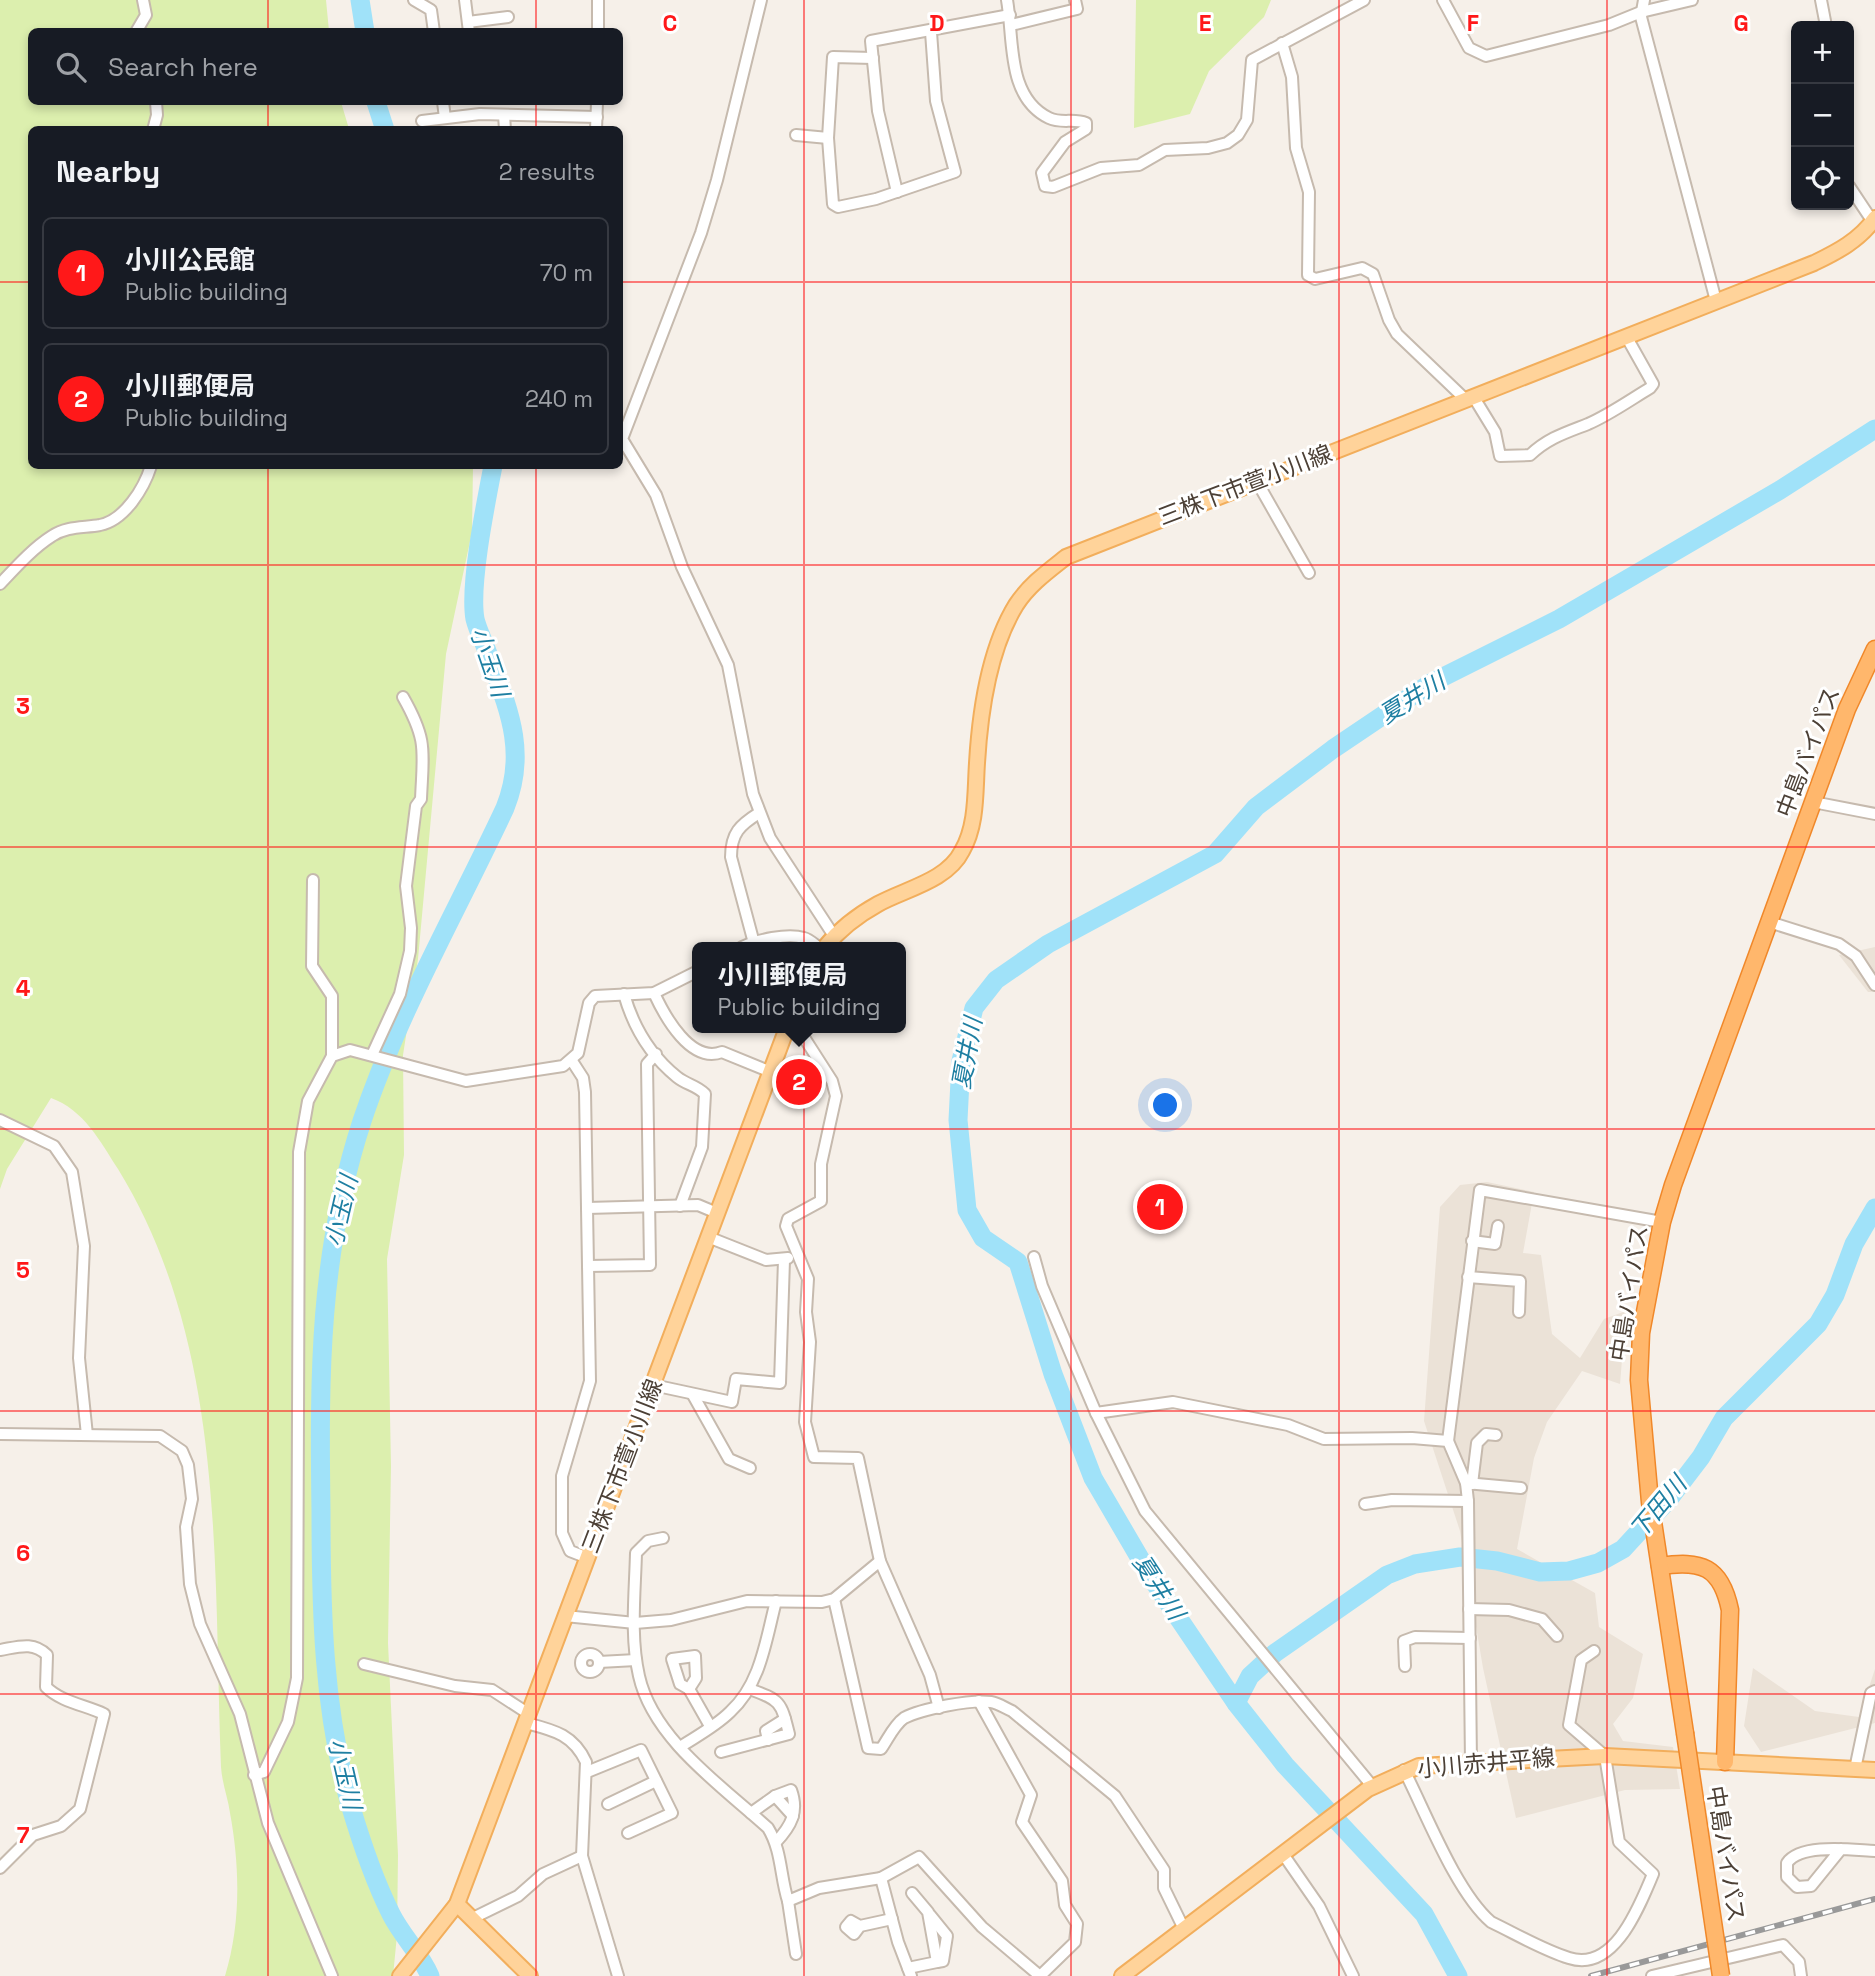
<!DOCTYPE html>
<html lang="en">
<head>
<meta charset="utf-8">
<style>
	body { margin:0; font-family:"Space Grotesk","Noto Sans JP",sans-serif; background:#20242c; color:#f1f3f6 }
	.controls { position:absolute; right:21px; top:21px; display:grid; overflow:hidden; border-radius:10px; box-shadow:0 4px 10px #0003 }
	.controls button { width:63px; height:63px; display:grid; place-items:center; padding:0; border:0; border-bottom:2px solid #363941; background:#171b24; color:#f1f3f6; font:35px sans-serif }
	.you { position:absolute; left:1166px; top:1106px; width:24px; height:24px; margin:-18px; border:5px solid #fff; border-radius:50%; background:#1a73e8; box-shadow:0 0 0 10px #1a73e833 }
	.badge { display:grid; place-items:center; width:46px; height:46px; border-radius:50%; background:#ff1819; color:#fff; font-size:23px; font-weight:700 }
	.pin { position:absolute; translate:-50% -50%; border:4px solid #fff; box-shadow:0 2px 7px #0006 }
	.popup { position:absolute; left:692px; top:942px; width:214px; height:91px; box-sizing:border-box; display:grid; place-content:center; border-radius:10px; background:#171b24; filter:drop-shadow(0 2px 5px #0005); font-size:23px; white-space:nowrap; color:#9ea1a6 }
	.popup b { font-size:26px; color:#f1f3f6 }
	.popup::after { content:''; position:absolute; left:50%; top:100%; margin-left:-14px; border:14px solid transparent; border-top-color:#171b24 }
	.list { margin:0; padding:0; list-style:none }
	h2 { display:flex; justify-content:space-between; align-items:center; height:91px; margin:0; padding:0 28px; font-size:30px }
	h2 small { font-size:23px; font-weight:400; color:#9ea1a6 }
	.list li { display:grid; grid-template-columns:46px 1fr auto; gap:21px; align-items:center; box-sizing:border-box; height:112px; margin:0 14px 14px; padding:0 14px; border:2px solid #363941; border-radius:10px }
	.list b { display:block; font-size:26px; white-space:nowrap }
	.list p { margin:0; font-size:23px; white-space:nowrap; color:#9ea1a6 }
	.list em { font-size:23px; font-style:normal; color:#9ea1a6 }
	.icon { flex:none; width:38px; height:38px; fill:none; stroke:currentColor; stroke-width:2; stroke-linecap:round; stroke-linejoin:round }
	.map { position:relative; flex:none; width:1875px; height:1976px; overflow:hidden }
	.search { position:absolute; background:#171b24; box-shadow:0 4px 10px #0003; left:28px; top:28px; width:595px; height:77px; display:flex; align-items:center; gap:18px; box-sizing:border-box; padding:0 24px; border-radius:10px; color:#9ea1a6; font-size:26px }
	.panel { position:absolute; background:#171b24; box-shadow:0 4px 10px #0003; left:28px; top:126px; width:595px; height:343px; border-radius:10px }
	.map>svg:first-child { display:block }
	.residential { fill:#ebe2d7 }
	.green { fill:#dcefae }
	.lines { fill:none; stroke-linecap:round; stroke-linejoin:round }
	.river { stroke:#a0e2f9; stroke-width:19 }
	.minor-casing { stroke:#c6baae; stroke-width:14 }
	.major-casing { stroke:#f2ae5c; stroke-width:18 }
	.highway-casing { stroke:#f0882a; stroke-width:19 }
	.minor { stroke:#fff; stroke-width:10 }
	.major { stroke:#ffd39a; stroke-width:14 }
	.highway { stroke:#ffb76c; stroke-width:16 }
	.rail-casing { stroke:#999; stroke-width:6 }
	.rail { stroke:#fff; stroke-width:3.5; stroke-dasharray:10; stroke-linecap:butt }
	.highway-bridge-casing { stroke:#f0882a; stroke-width:19; stroke-linecap:butt }
	.highway-bridge { stroke:#ffb76c; stroke-width:16 }
	.grid { fill:none; stroke:#ff1819; stroke-width:2; stroke-opacity:0.55 }
	.labels { text-anchor:middle; dominant-baseline:central; stroke-width:6; stroke-linejoin:round; paint-order:stroke }
	.street-label { font-size:23px; fill:#4c4036; stroke:#fff }
	.water-label { font-size:24px; font-style:italic; fill:#1e7fa2; stroke:#fff }
	.grid-label { font-size:23px; text-anchor:middle; font-weight:bold; fill:#ff1819; stroke:#fff; stroke-width:6; stroke-linejoin:round; paint-order:stroke }
</style>
</head>
<body>
<div class="map">
<svg width="1875" height="1976" viewBox="0 0 1875 1976">
	<rect width="100%" height="100%" fill="#f6f0e9"/>
	<g class="residential">
		<polygon points="1875,947 1875,992 1868,992 1839,955"/>
		<polygon points="1487,1182 1534,1192 1523,1253 1541,1255 1552,1334 1580,1358 1604,1319 1626,1311 1620,1384 1582,1371 1547,1422 1534,1458 1517,1549 1595,1593 1599,1627 1643,1654 1633,1698 1613,1724 1623,1741 1673,1747 1680,1789 1625,1790 1516,1818 1483,1668 1460,1531 1424,1421 1440,1207 1460,1185"/>
		<polygon points="1753,1668 1815,1711 1859,1717 1875,1669 1875,1723 1761,1752 1744,1726"/>
	</g>
	<g class="green">
		<path d="M0,0H326L329,31L32,32V102H341L349,129L32,130V466H473L472,532L446,654L418,959L403,1055L404,1155L387,1259L391,1466L388,1643L398,1855L397,1935L393,1976H225C241,1924 240,1867 230,1813C228,1798 222,1783 221,1767C213,1567 227,1346 118,1169C100,1141 84,1110 51,1098L7,1169L0,1189Z"/>
		<polygon points="1136,0 1271,0 1264,17 1209,71 1190,114 1134,128"/>
	</g>
	<g class="lines">
		<g class="river">
			<polyline points="360,0 365,32"/>
			<polyline points="376,102 385,130"/>
			<polyline points="1236,1703 1250,1676 1275,1653 1387,1575 1415,1564 1460,1557 1497,1561 1540,1572 1569,1571 1598,1563 1623,1549 1669,1499 1701,1457 1724,1418 1818,1324 1835,1295 1854,1244 1875,1208"/>
			<path d="M430,1976C420,1953 402,1936 391,1914C375,1882 360,1838 350,1804C323,1708 321,1610 321,1511C319,1375 319,1253 362,1121C398,1013 457,911 505,808C528,751 508,708 488,654C484,642 478,631 475,619C469,585 486,502 493,466"/>
			<polyline points="1458,1976 1424,1914 1285,1765 1236,1703 1152,1579 1093,1478 1053,1374 1018,1262 983,1238 967,1210 958,1120 961,1061 974,1008 996,980 1048,944 1215,854 1256,807 1333,749 1431,683 1559,619 1780,490 1875,429"/>
		</g>
		<defs>
			<g id="minor">
				<polyline points="414,0 431,10 434,32"/>
				<polyline points="465,0 469,32"/>
				<polyline points="761,0 717,180 701,233 622,439 656,495 682,567 728,665 753,794 770,838 834,936"/>
				<path d="M1007,0C1014,39 1006,97 1049,118C1061,124 1074,118 1086,123V129L1065,142L1042,173L1045,186L1053,187L1101,168L1139,165L1165,150L1208,148L1227,143L1238,135L1247,120L1252,60L1364,0"/>
				<polyline points="1443,0 1469,48 1486,56 1609,25 1641,12 1692,0"/>
				<polyline points="1644,0 1641,17 1716,301"/>
				<polyline points="1821,0 1826,26"/>
				<polyline points="468,22 508,17"/>
				<polyline points="1011,25 1077,9 1075,0"/>
				<polyline points="136,32 146,15 143,0"/>
				<polyline points="598,32 598,0"/>
				<polyline points="1282,43 1292,77 1296,148 1309,192 1308,275 1315,279 1362,268 1373,274 1389,320 1397,334 1465,399"/>
				<polyline points="873,58 833,57 828,138 833,204 838,207 876,199 955,172 936,101 931,32"/>
				<polyline points="443,102 445,118"/>
				<polyline points="504,115 505,130"/>
				<polyline points="422,121 480,114 597,117"/>
				<polyline points="153,130 157,115 156,102"/>
				<polyline points="596,130 597,102"/>
				<polyline points="796,135 828,138"/>
				<polyline points="1849,186 1873,222"/>
				<polyline points="897,192 878,111 871,41 1010,15"/>
				<path d="M1473,396L1495,432L1500,456L1530,455C1548,438 1565,433 1588,424C1609,415 1630,400 1650,388L1653,384L1626,336"/>
				<polyline points="1256,480 1309,573"/>
				<path d="M0,584C16,567 33,548 52,536C67,526 83,528 100,525C125,520 144,488 151,466"/>
				<polyline points="1813,802 1875,814"/>
				<polyline points="313,880 312,966 332,996 332,1056"/>
				<polyline points="1769,922 1839,944 1856,956 1875,985"/>
				<path d="M742,947C757,940 787,933 804,938C809,939 814,944 818,947"/>
				<path d="M755,947L731,857C731,833 740,825 759,813"/>
				<path d="M654,993C665,1017 691,1064 722,1052L771,1072"/>
				<path d="M624,994C633,1026 651,1056 677,1077C687,1085 696,1085 705,1094L702,1147L680,1206"/>
				<polyline points="798,1028 832,1081 836,1096 821,1164 821,1201 788,1219 786,1226 808,1279 806,1312 810,1342 805,1422 814,1457 858,1458 880,1561 930,1675 939,1708"/>
				<path d="M372,1055L400,994L410,951L411,928L406,886L416,806L421,799C423,751 428,741 403,697"/>
				<polyline points="572,1061 583,1078 585,1092 590,1381 562,1476 562,1533 570,1551 588,1558"/>
				<polyline points="0,1120 54,1146 72,1172 84,1246 79,1358 87,1435"/>
				<polyline points="587,1208 698,1205 717,1213"/>
				<polyline points="708,1237 766,1260 788,1258"/>
				<polyline points="1472,1241 1495,1244 1498,1226"/>
				<polyline points="1034,1257 1042,1286 1096,1413 1145,1511 1373,1787"/>
				<polyline points="588,1266 650,1265 647,1064 656,1054"/>
				<polyline points="1468,1277 1520,1281 1519,1312"/>
				<polyline points="653,1385 732,1402 736,1379 780,1383 784,1260"/>
				<polyline points="693,1395 729,1459 750,1468"/>
				<polyline points="1096,1413 1173,1402 1288,1425 1324,1439 1412,1438 1448,1441 1466,1483 1468,1501 1471,1763"/>
				<polyline points="0,1434 160,1436 182,1451 188,1465 192,1499 186,1527 190,1584 200,1624 240,1714 268,1823 332,1976"/>
				<polyline points="1448,1441 1480,1190 1662,1222"/>
				<polyline points="1466,1483 1521,1488"/>
				<polyline points="1472,1484 1477,1443 1486,1434 1496,1435"/>
				<polyline points="1365,1504 1392,1500 1468,1501"/>
				<path d="M663,1538L648,1541L636,1553C635,1593 630,1637 639,1676C653,1739 722,1786 768,1828C782,1851 780,1876 788,1901L819,1888L881,1878L898,1942L911,1976"/>
				<path d="M834,1599L868,1748L881,1749C888,1739 894,1725 904,1718C921,1709 972,1699 991,1702C998,1703 1005,1708 1012,1711L1115,1796L1164,1870V1888L1184,1929"/>
				<polyline points="1469,1609 1509,1610 1542,1619 1557,1636"/>
				<polyline points="565,1616 635,1623 671,1620 747,1601 822,1602 834,1599 880,1561"/>
				<path d="M0,1650C18,1647 33,1641 47,1655L46,1687C61,1702 85,1705 104,1714L80,1809L61,1826L33,1835L0,1868"/>
				<circle cx="590" cy="1663" r="9"/>
				<polygon points="695,1656 696,1678 689,1689 680,1684 672,1659"/>
				<polyline points="599,1662 636,1660"/>
				<polyline points="364,1664 455,1686 492,1690 529,1714"/>
				<polyline points="1405,1666 1404,1641 1415,1637 1470,1638"/>
				<polyline points="689,1689 710,1726"/>
				<polyline points="979,1701 1031,1795 1022,1822 1062,1881 1065,1905 1077,1924 1075,1942 1040,1976"/>
				<path d="M526,1723C553,1730 573,1734 586,1762L582,1856L618,1976"/>
				<polyline points="768,1740 766,1731 785,1719"/>
				<path d="M680,1747C697,1736 716,1726 730,1712C761,1684 766,1639 776,1601"/>
				<path d="M721,1752L789,1734C781,1702 781,1700 749,1689"/>
				<polyline points="1855,1769 1871,1693 1875,1691"/>
				<path d="M1404,1770C1426,1813 1456,1892 1491,1922C1516,1934 1543,1950 1569,1958C1615,1973 1640,1904 1653,1874L1619,1842L1605,1756L1569,1725L1581,1660L1594,1651"/>
				<polyline points="587,1772 641,1750 672,1813 628,1833"/>
				<polyline points="254,1775 264,1772 288,1722 297,1678 299,1152 308,1101 332,1056 350,1050 466,1081 563,1066 578,1053 589,1003 595,996 654,993 698,971"/>
				<polyline points="775,1796 793,1816"/>
				<polyline points="608,1804 656,1781"/>
				<path d="M751,1813L775,1796L791,1790C799,1812 791,1826 776,1842"/>
				<path d="M1841,1849L1811,1886L1797,1887L1787,1877V1863C1801,1843 1852,1850 1875,1851"/>
				<polyline points="1283,1854 1319,1906 1353,1976"/>
				<polyline points="881,1878 919,1857 982,1927 1040,1976"/>
				<polyline points="788,1901 796,1954"/>
				<polyline points="930,1915 947,1936 943,1961 937,1962"/>
				<polyline points="471,1919 518,1896 543,1874 582,1856"/>
				<polyline points="860,1926 854,1934 846,1927 851,1921 860,1926 892,1919"/>
				<polyline points="908,1968 937,1962 928,1912 912,1893"/>
				<polyline points="1652,1976 1783,1945 1799,1962 1801,1976"/>
			</g>
			<g id="major">
				<path d="M825,947C839,930 858,915 878,904C905,889 947,881 962,851C977,825 975,793 977,763C980,712 989,649 1016,605C1029,585 1047,572 1066,557L1814,263C1837,252 1860,240 1875,218"/>
				<polyline points="457,1904 530,1976"/>
				<polyline points="400,1976 457,1904 787,1028"/>
				<polyline points="1122,1976 1368,1789 1419,1766 1605,1756 1875,1770"/>
			</g>
			<g id="highway">
				<path d="M1660,1566C1701,1560 1721,1566 1730,1610L1725,1762"/>
				<polyline points="1685,1733 1650,1502 1639,1380 1641,1333 1662,1222 1673,1185 1847,709 1875,649"/>
			</g>
		</defs>
		<use href="#minor" class="minor-casing"/>
		<use href="#major" class="major-casing"/>
		<use href="#highway" class="highway-casing"/>
		<use href="#minor" class="minor"/>
		<use href="#major" class="major"/>
		<use href="#highway" class="highway"/>
		<defs>
			<polyline id="rail" points="1591,1976 1875,1899"/>
		</defs>
		<use href="#rail" class="rail-casing"/>
		<use href="#rail" class="rail"/>
		<defs>
			<polyline id="highway-bridge" points="1685,1733 1721,1976"/>
		</defs>
		<use href="#highway-bridge" class="highway-bridge-casing"/>
		<use href="#highway-bridge" class="highway-bridge"/>
	</g>
	<path class="grid" d="M268,0V32M536,0V32M804,0V1976M1071,0V1976M1339,0V1976M1607,0V1976M268,102V130M536,102V130M0,282H32M620,282H1875M268,466V1976M536,466V1976M0,565H1875M0,847H1875M0,1129H1875M0,1411H1875M0,1694H1875"/>
	<g class="labels">
		<g class="street-label">
			<text transform="translate(1245 485) rotate(-21)">三株下市萱小川線</text>
			<text transform="translate(1808 752) rotate(-69)">中島バイパス</text>
			<text transform="translate(1629 1293) rotate(-81)">中島バイパス</text>
			<text transform="translate(622 1466) rotate(-69)">三株下市萱小川線</text>
			<text transform="translate(1486 1763) rotate(-5)">小川赤井平線</text>
			<text transform="translate(1726 1854) rotate(81)">中島バイパス</text>
		</g>
		<g class="water-label">
			<text transform="translate(490 662) rotate(71)">小玉川</text>
			<text transform="translate(1412 698) rotate(-32)">夏井川</text>
			<text transform="translate(967 1053) rotate(-80)">夏井川</text>
			<text transform="translate(341 1211) rotate(-77)">小玉川</text>
			<text transform="translate(1658 1507) rotate(-50)">下田川</text>
			<text transform="translate(1159 1587) rotate(57)">夏井川</text>
			<text transform="translate(345 1774) rotate(77)">小玉川</text>
		</g>
	</g>
	<g class="grid-label">
		<text x="670" y="31">C</text>
		<text x="937" y="31">D</text>
		<text x="1205" y="31">E</text>
		<text x="1473" y="31">F</text>
		<text x="1741" y="31">G</text>
		<text x="23" y="714">3</text>
		<text x="23" y="996">4</text>
		<text x="23" y="1278">5</text>
		<text x="23" y="1561">6</text>
		<text x="23" y="1843">7</text>
	</g>
</svg>
<div class="controls">
<button>+</button>
<button>−</button>
<button><svg class="icon" aria-label="locate" viewBox="0 0 24 24"><circle cx="12" cy="12" r="6"/><path d="M12 2v4M12 18v4M2 12h4M18 12h4"/></svg></button>
</div>
<div class="you"></div>
<div class="pin badge" style="left:1160px;top:1207px">1</div>
<div class="pin badge" style="left:799px;top:1082px">2</div>
<div class="popup"><b>小川郵便局</b>Public building</div>
<div class="search"><svg class="icon" aria-label="search" viewBox="0 0 24 24"><circle cx="10" cy="10" r="6"/><path d="M15 15l6 6"/></svg>Search here</div>
<section class="panel">
<h2>Nearby<small>2 results</small></h2>
<ul class="list">
<li><span class="badge">1</span><div><b>小川公民館</b><p>Public building</p></div><em>70 m</em></li>
<li><span class="badge">2</span><div><b>小川郵便局</b><p>Public building</p></div><em>240 m</em></li>
</ul>
</section>
</div>
</body>
</html>
